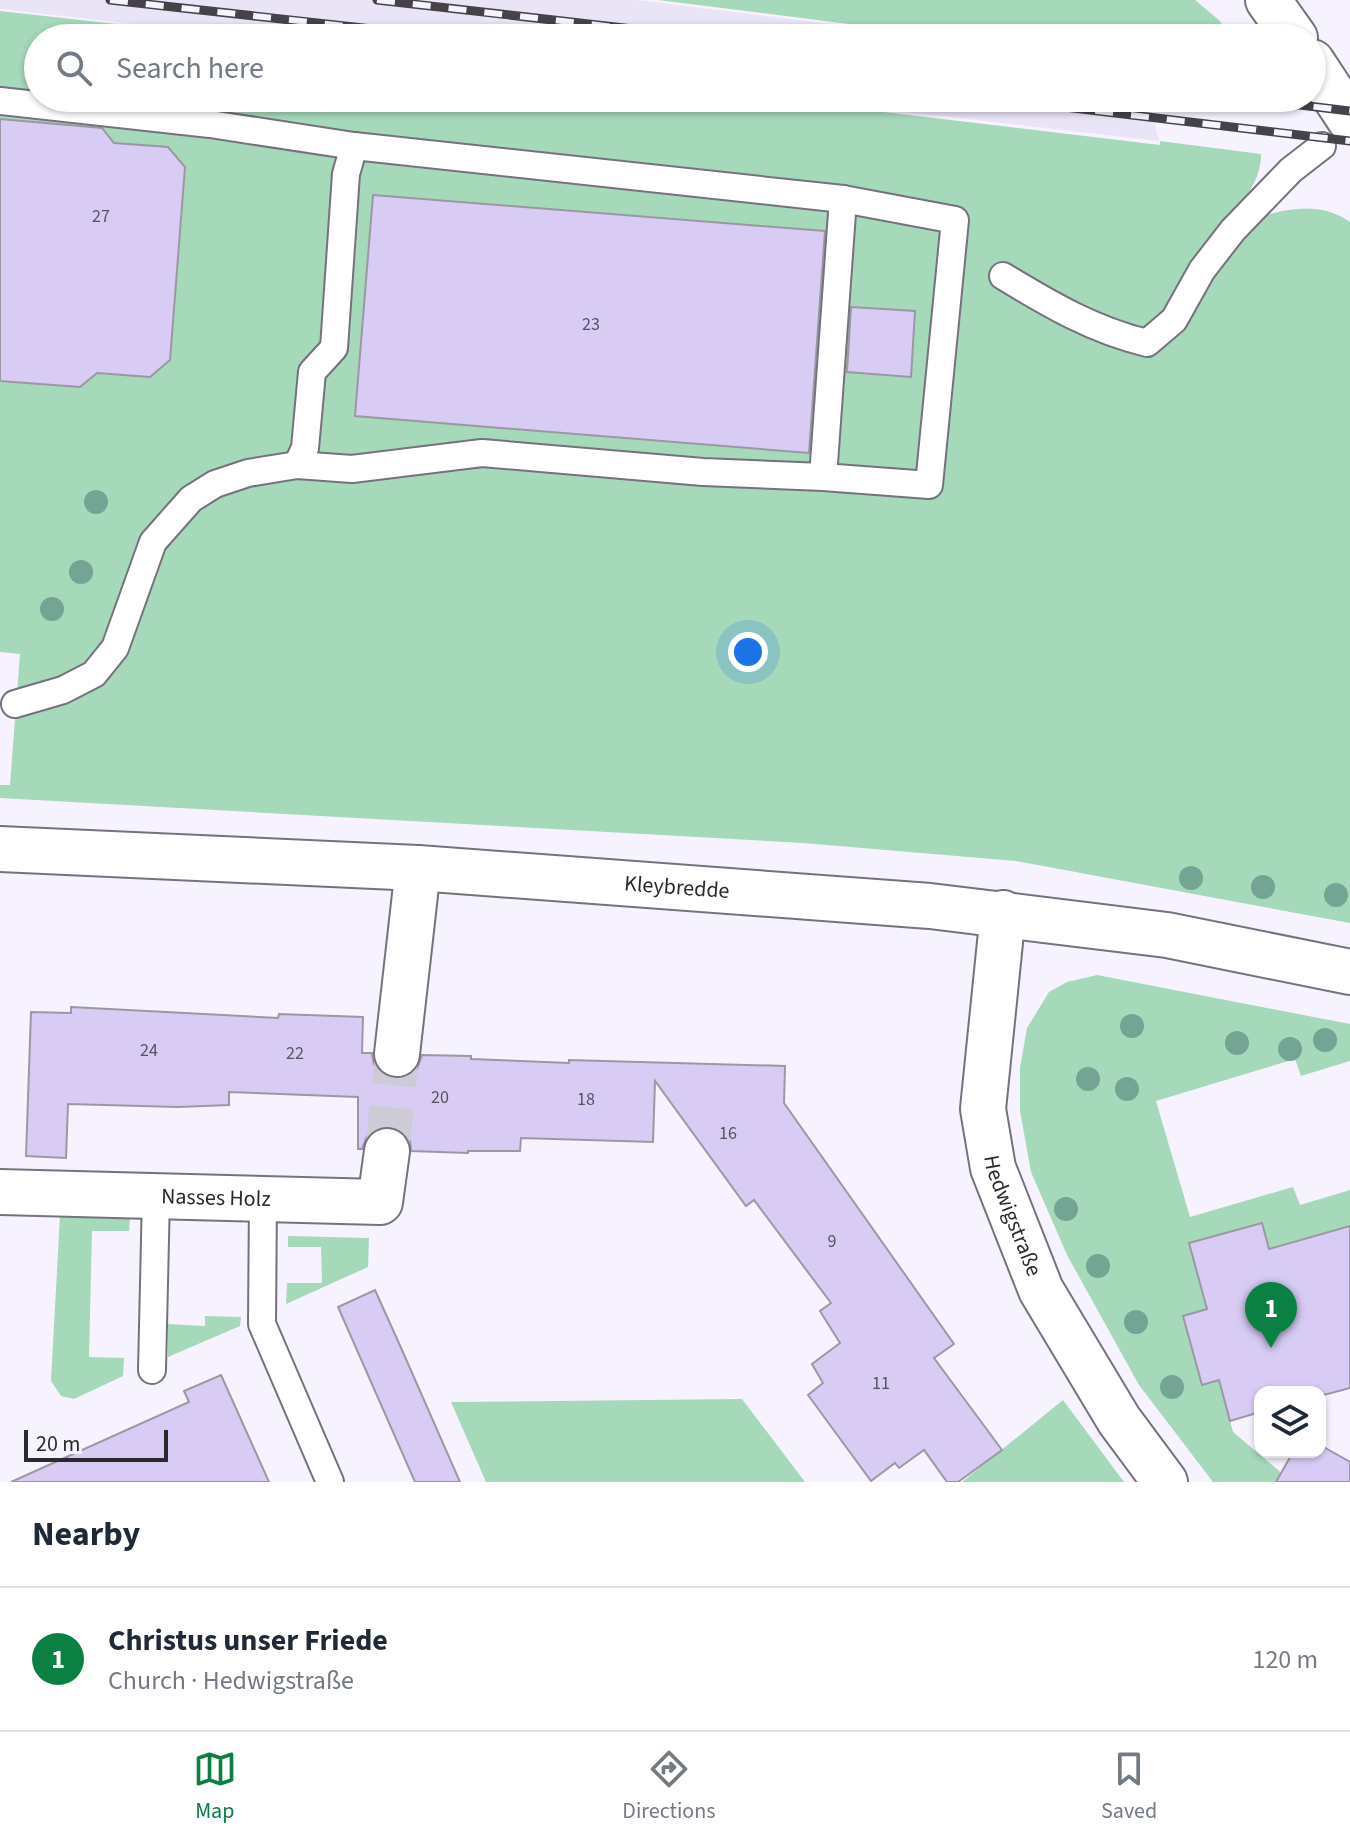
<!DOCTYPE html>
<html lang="en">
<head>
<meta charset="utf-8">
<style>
	body { margin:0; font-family:"Source Sans 3",sans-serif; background:#f6f6f7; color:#1f2937 }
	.controls { position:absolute; right:24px; bottom:24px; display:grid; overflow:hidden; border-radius:16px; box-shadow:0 2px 6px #0004 }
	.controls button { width:72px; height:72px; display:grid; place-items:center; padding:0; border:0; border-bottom:2px solid #e0e1e3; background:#fff; color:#1f2937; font:40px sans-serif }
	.scale { position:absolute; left:24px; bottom:20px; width:144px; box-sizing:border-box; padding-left:8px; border:4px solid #2a292d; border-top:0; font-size:22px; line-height:28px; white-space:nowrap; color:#2a292d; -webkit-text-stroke:6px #f6f3ff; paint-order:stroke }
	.you { position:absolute; left:748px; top:652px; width:28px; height:28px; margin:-20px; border:6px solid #fff; border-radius:50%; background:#1a73e8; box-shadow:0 0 0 12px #1a73e833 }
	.badge { display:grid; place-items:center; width:52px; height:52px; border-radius:50%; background:#0b8043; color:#fff; font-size:26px; font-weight:700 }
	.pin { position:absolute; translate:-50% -66px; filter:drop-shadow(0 2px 4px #0008) }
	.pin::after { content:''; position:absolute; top:42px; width:28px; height:24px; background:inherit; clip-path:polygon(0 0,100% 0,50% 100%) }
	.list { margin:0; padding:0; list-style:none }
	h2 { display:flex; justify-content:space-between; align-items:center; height:104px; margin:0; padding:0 32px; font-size:34px }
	h2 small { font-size:26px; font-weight:400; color:#747a83 }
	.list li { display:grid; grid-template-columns:52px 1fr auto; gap:24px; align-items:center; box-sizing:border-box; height:144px; padding:0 32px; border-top:2px solid #e0e1e3 }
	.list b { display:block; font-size:30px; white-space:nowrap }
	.list p { margin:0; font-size:26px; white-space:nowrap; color:#747a83 }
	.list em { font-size:26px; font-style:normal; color:#747a83 }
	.icon { flex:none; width:44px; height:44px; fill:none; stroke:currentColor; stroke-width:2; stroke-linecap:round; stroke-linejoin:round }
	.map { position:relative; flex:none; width:1350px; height:1482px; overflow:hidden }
	.search { position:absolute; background:#fff; box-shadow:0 2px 6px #0004; left:24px; right:24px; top:24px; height:88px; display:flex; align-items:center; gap:20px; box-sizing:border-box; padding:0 28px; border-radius:44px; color:#747a83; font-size:30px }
	.sheet { height:248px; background:#fff }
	nav { display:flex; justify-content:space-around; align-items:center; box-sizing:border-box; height:112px; border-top:2px solid #e0e1e3; background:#fff; font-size:22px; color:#747a83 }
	nav a { display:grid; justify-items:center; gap:4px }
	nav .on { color:#0b8043 }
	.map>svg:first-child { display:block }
	.built { fill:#eae4f7 }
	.green { fill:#a6d8ba }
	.building { fill:#d8ccf5; stroke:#9c98a3; stroke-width:2 }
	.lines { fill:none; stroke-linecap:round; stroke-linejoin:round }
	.street-tunnel { stroke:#cdcbd5; stroke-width:44; stroke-dasharray:44 22; stroke-linecap:butt }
	.lane-casing { stroke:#75727d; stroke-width:30 }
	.street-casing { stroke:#75727d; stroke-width:48 }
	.secondary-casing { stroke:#75727d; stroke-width:48 }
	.lane { stroke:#fff; stroke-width:26 }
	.street { stroke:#fff; stroke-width:44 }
	.secondary { stroke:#fff; stroke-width:44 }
	.rail-casing { stroke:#454348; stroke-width:9 }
	.rail { stroke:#f6f3ff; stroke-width:6; stroke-dasharray:18; stroke-linecap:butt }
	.tree { fill:#73a494 }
	.labels { text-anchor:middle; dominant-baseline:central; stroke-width:8; stroke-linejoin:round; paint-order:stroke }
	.number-label { font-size:18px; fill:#56525f }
	.street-label { font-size:22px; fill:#2a292d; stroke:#f6f3ff }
</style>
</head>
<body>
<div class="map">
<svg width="1350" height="1482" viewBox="0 0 1350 1482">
	<rect width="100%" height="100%" fill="#f6f3ff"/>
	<g class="built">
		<polygon points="0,0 637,0 942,38 261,38 0,9"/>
		<polygon points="784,98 1148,98 1159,141"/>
	</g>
	<g class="green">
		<polygon points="658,0 1195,0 1220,21 1230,38 960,38"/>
		<path d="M0,11L241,38H38V98H766L1160,145V141L1261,154C1262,182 1238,207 1222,230C1262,216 1311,194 1350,222V923L1016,861L803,843L0,798V785H10L20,654L0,652Z"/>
		<polygon points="1097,975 1350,1024 1350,1061 1301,1076 1295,1059 1156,1101 1190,1217 1293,1187 1300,1205 1350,1190 1350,1226 1269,1249 1261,1223 1189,1243 1207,1309 1183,1316 1202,1384 1219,1380 1233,1432 1292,1482 1213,1482 1139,1385 1067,1255 1031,1172 1020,1111 1020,1068 1027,1028 1049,992 1067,982"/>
		<polygon points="60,1215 130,1217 129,1231 92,1231 89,1357 124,1358 123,1376 74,1399 61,1396 51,1381"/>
		<polygon points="288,1236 369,1238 368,1267 286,1304 287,1283 322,1283 321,1247 288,1247"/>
		<polygon points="205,1316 241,1317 240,1326 168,1357 168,1324 205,1326"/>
		<polygon points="742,1399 805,1482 486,1482 451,1402"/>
		<polygon points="1063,1400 1124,1482 962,1482"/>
	</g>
	<g class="building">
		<polygon points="0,119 102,128 114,143 168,147 185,167 170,360 150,377 97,373 80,387 0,381"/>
		<polygon points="373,195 825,231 809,453 355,416"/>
		<polygon points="851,307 915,311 911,377 847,372"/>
		<polygon points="71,1007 278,1018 279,1014 363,1017 362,1053 372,1053 374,1065 382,1074 395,1079 406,1077 417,1069 422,1055 471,1056 471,1059 569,1063 569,1060 785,1066 784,1103 954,1344 934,1358 1002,1450 958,1482 947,1482 924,1450 899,1468 895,1463 871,1481 808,1395 823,1383 812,1364 840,1343 820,1311 831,1303 754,1200 746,1206 655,1081 653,1142 521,1138 520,1151 468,1151 468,1153 411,1151 410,1141 403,1132 390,1126 377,1128 367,1136 362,1149 358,1149 358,1097 229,1092 229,1105 178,1107 68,1104 66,1158 26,1156 31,1012 71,1013"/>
		<polygon points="1262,1223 1269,1249 1350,1226 1350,1388 1320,1396 1320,1392 1260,1392 1260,1412 1230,1421 1219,1380 1202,1385 1183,1316 1207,1309 1189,1243"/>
		<polygon points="375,1290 402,1350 460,1482 415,1482 338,1307"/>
		<polygon points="221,1375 269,1482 11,1482 189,1402 184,1391"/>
		<polygon points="1320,1445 1350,1462 1350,1482 1276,1482 1293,1452 1320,1452"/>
	</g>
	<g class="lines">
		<polyline class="street-tunnel" points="387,1151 397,1054"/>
		<defs>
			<g id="lane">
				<polyline points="0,101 210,124 354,146 843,199"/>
				<path d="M1003,276C1049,304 1093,330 1147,343L1174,320L1202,270L1233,230L1291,170L1322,146"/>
				<polyline points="297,465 305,448 312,372 334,348 346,174 354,146"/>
				<polyline points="15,704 63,690 94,674 115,648 153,542 191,499 215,484 248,473 297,465 352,469 482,453 703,472 823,477 843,199 955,220 929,485 823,477"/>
				<polyline points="263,1197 262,1324 330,1482"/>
				<polyline points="152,1370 156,1196"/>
			</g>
			<g id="street">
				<path id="s1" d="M0,849L418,868L930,906L1167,935L1350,972"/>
				<path id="s2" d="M1003,913L983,1109L993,1168L1041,1290L1119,1420L1165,1482"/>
				<polyline points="397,1054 418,868"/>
				<path id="s3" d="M0,1192L380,1202L387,1151"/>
			</g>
			<g id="secondary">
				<polyline points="1268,0 1295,38"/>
				<polyline points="1312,62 1350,120"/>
			</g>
		</defs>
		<use href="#lane" class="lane-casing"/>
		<use href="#street" class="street-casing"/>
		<use href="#secondary" class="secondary-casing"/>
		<use href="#lane" class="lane"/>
		<use href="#street" class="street"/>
		<use href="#secondary" class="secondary"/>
		<defs>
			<g id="rail">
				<polyline points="110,0 454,38"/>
				<polyline points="377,0 712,38"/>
				<polyline points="988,98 1350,141"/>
				<polyline points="1242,98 1350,111"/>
			</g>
		</defs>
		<use href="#rail" class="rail-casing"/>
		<use href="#rail" class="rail"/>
	</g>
	<g class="tree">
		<circle cx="96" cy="502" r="12"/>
		<circle cx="81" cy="572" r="12"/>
		<circle cx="52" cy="609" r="12"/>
		<circle cx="1191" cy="878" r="12"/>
		<circle cx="1263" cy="887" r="12"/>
		<circle cx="1336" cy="895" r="12"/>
		<circle cx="1132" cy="1026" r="12"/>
		<circle cx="1325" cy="1040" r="12"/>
		<circle cx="1237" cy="1043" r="12"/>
		<circle cx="1290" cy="1049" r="12"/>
		<circle cx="1088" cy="1079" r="12"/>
		<circle cx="1127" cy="1089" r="12"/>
		<circle cx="1066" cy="1209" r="12"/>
		<circle cx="1098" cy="1266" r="12"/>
		<circle cx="1136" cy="1322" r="12"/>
		<circle cx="1172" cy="1387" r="12"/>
	</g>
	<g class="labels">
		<g class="number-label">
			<text x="101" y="216">27</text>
			<text x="591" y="324">23</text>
			<text x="149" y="1050">24</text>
			<text x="295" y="1053">22</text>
			<text x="440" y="1097">20</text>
			<text x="586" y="1099">18</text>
			<text x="728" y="1133">16</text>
			<text x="832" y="1241">9</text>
			<text x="881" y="1383">11</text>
		</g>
		<g class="street-label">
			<text stroke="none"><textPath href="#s1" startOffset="678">Kleybredde</textPath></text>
			<text stroke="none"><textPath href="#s3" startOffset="216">Nasses Holz</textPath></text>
			<text stroke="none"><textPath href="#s2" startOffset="308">Hedwigstraße</textPath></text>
		</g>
	</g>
</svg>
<div class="controls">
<button><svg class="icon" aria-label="layers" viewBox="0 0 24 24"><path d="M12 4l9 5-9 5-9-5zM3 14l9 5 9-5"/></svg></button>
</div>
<div class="scale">20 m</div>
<div class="you"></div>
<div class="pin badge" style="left:1271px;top:1348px">1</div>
<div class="search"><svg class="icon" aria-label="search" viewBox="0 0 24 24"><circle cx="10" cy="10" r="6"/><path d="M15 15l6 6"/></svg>Search here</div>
</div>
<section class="sheet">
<h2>Nearby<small></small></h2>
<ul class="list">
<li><span class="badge">1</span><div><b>Christus unser Friede</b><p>Church · Hedwigstraße</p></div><em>120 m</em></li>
</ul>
</section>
<nav>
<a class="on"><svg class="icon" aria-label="map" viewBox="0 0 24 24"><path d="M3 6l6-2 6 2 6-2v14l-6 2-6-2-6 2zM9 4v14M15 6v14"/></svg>Map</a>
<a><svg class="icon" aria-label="directions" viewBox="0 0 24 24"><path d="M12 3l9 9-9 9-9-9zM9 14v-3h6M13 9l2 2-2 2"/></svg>Directions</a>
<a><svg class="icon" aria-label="saved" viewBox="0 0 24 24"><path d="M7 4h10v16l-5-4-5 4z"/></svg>Saved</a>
</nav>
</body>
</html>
